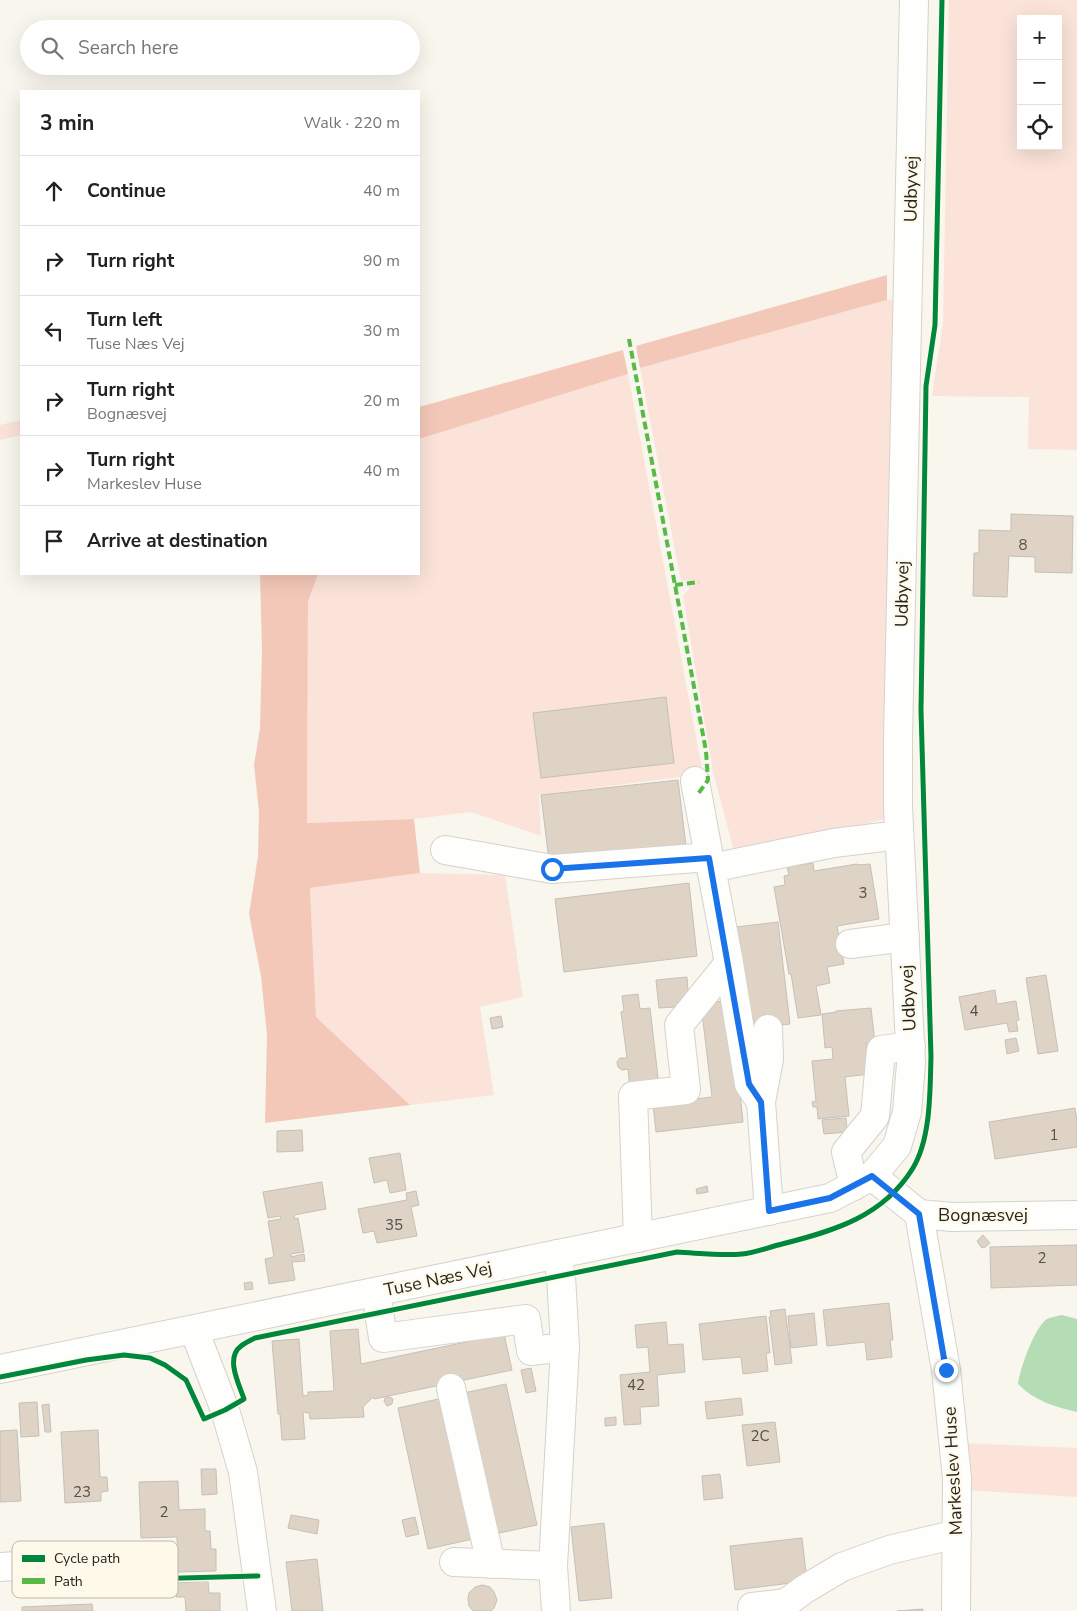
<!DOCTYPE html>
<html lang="en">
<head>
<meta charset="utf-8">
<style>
	body { margin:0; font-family:"Nunito Sans",sans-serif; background:#f2f2f2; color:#222 }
	.controls { position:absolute; right:15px; top:15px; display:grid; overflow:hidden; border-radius:0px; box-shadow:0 5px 20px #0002 }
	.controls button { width:45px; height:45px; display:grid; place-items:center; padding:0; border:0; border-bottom:1px solid #e0e0e0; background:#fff; color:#222; font:25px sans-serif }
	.stop { position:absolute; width:15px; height:15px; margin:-11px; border:4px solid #1a73e8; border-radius:50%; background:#fff }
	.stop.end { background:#1a73e8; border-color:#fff; box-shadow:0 1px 5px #0008 }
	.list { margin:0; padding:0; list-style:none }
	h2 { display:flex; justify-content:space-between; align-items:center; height:65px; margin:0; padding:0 20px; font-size:21px }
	h2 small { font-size:16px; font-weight:400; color:#767676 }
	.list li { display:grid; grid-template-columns:32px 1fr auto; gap:15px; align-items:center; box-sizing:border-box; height:70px; padding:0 20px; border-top:1px solid #e0e0e0 }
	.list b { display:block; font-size:19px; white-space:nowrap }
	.list p { margin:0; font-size:16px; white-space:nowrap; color:#767676 }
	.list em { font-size:16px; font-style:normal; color:#767676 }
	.icon { flex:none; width:28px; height:28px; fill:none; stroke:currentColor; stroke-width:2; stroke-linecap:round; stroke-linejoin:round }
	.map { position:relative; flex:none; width:1077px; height:1611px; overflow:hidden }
	.search { position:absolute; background:#fff; box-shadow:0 5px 20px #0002; left:20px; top:20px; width:400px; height:55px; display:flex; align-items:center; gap:12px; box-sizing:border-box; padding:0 18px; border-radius:28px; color:#767676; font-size:19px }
	.panel { position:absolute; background:#fff; box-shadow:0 5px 20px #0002; left:20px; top:90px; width:400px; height:485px; border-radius:0px }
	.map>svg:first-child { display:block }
	.green { fill:#fbe3d9; fill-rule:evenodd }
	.forest { fill:#f4c8b9 }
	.water { fill:#b4ddb5 }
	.building { fill:#dfd3c5; stroke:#c4c0ba }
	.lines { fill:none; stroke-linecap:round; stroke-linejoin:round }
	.minor-casing { stroke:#d5d2cc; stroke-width:30 }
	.minor { stroke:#fefefc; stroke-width:28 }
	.quiet { stroke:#58b947; stroke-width:4; stroke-dasharray:8 4; stroke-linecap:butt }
	.cycleway-casing { stroke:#fef9e9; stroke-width:8 }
	.cycleway { stroke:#00873e; stroke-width:5 }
	.route { stroke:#1a73e8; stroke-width:6 }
	.labels { text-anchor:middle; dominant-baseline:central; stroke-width:4.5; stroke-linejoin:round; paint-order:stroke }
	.number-label { font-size:15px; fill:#555048 }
	.street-label { font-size:18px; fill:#27251f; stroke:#fef9e9 }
	.key { fill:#fef9e9; stroke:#beb9ac; stroke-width:1 }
	.key-label { font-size:14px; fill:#27251f }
</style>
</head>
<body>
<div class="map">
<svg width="1077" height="1611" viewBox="0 0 1077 1611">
	<rect width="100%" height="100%" fill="#f9f6ee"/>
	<g class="green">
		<path d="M949,0H1077V450L1028,449L1029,397L932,396L943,324ZM1021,19H1058V146H1021Z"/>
		<polygon points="896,299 885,819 735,855 713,772 683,596 689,589 689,580 681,581 640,368 887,300"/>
		<polygon points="628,374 703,774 539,795 541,836 471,812 414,819 307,823 308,602 318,574 419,574 419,439"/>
		<polygon points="21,420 21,435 0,440 0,425"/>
		<polygon points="420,873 505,875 523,997 480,1007 494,1095 410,1105 316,1017 310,888"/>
		<polygon points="961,1443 1077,1448 1077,1497 964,1490"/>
	</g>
	<g class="forest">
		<polygon points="887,275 887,300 640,368 636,346"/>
		<polygon points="623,350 628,374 419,439 419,407"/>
		<polygon points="260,574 318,574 308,602 307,823 414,819 420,873 310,888 316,1017 410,1105 265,1123 267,1035 261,976 249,914 258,856 259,812 254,765 260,728 262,650"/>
	</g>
	<path class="water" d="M1062,1315L1077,1319V1412C1055,1407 1033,1400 1018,1384C1020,1369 1034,1328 1047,1319C1051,1317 1057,1316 1062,1315Z"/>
	<g class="building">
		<polygon points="1011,514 1073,516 1072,573 1035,572 1035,557 1009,556 1007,597 973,596 974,553 979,553 979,530 1011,531"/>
		<polygon points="666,697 674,763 541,778 533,713"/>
		<polygon points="678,780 686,846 549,861 541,795"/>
		<polygon points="813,863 814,871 857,864 858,865 870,864 879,919 837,926 844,964 827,967 830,983 816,986 821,1015 798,1018 791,974 789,974 774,887 785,885 784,876 789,875 787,867"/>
		<polygon points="689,883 697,956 564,972 555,899"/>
		<polygon points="778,922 790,1024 747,1029 736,927"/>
		<polygon points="1046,975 1058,1051 1038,1054 1026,978"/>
		<polygon points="687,977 689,1006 659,1008 656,980"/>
		<polygon points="995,990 997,1004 1016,1001 1019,1020 1016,1021 1018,1031 1009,1032 1007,1023 965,1030 959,997"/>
		<polygon points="638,994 640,1009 650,1008 659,1086 630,1089 628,1069 622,1070 618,1067 617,1062 620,1058 627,1058 621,1012 624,1011 622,996"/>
		<polygon points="730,1000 743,1122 656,1132 653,1104 712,1097 701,1004"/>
		<polygon points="871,1008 875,1043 866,1043 869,1074 845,1077 849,1116 818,1119 817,1107 813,1107 812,1102 816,1101 812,1061 833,1059 832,1047 825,1048 822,1014 836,1012 836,1011"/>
		<polygon points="501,1016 503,1027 492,1029 490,1018"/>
		<polygon points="1016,1038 1019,1051 1007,1054 1005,1040"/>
		<polygon points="1075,1108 1077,1121 1077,1147 995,1159 989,1122"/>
		<polygon points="846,1118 847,1132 824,1134 822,1120"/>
		<polygon points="302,1130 303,1151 277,1152 277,1131"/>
		<polygon points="400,1153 406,1190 390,1193 387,1180 374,1183 369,1158"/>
		<polygon points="322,1182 326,1209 294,1215 295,1219 298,1218 304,1252 291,1254 291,1257 304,1254 305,1261 292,1262 295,1280 269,1284 265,1259 274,1257 268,1221 281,1219 280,1216 268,1218 263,1192"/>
		<polygon points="707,1186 708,1192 697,1194 696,1189"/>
		<polygon points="416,1191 419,1205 411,1207 417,1236 377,1243 374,1231 363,1233 358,1209 407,1200 406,1193"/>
		<polygon points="983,1235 990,1243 984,1248 981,1247 977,1241"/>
		<polygon points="1077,1245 1077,1285 991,1288 990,1247"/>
		<polygon points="252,1282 253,1289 245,1290 244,1283"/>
		<polygon points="889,1303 893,1340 890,1340 892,1357 867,1360 865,1342 827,1346 823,1310"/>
		<polygon points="785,1309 792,1363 775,1365 769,1317 771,1317 770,1311"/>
		<polygon points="814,1313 817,1345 791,1348 788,1316"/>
		<polygon points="766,1316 770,1353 766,1353 768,1371 743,1374 741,1357 703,1360 699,1324"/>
		<polygon points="666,1322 668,1345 683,1344 685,1372 657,1375 659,1406 640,1407 641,1424 624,1425 620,1375 650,1372 648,1347 637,1348 635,1325"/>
		<polygon points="358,1329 361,1364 504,1334 512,1370 374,1399 373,1397 363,1407 364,1417 310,1419 309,1413 303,1412 305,1439 282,1440 280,1414 278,1414 272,1341 299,1339 303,1396 308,1395 308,1392 334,1391 330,1331"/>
		<polygon points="531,1368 536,1391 526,1393 521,1370"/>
		<polygon points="506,1384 537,1525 490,1535 459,1394"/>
		<polygon points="390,1397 393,1399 392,1404 387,1406 384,1401 385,1398"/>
		<polygon points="443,1398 473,1539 428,1549 398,1408"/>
		<polygon points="741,1398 743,1415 707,1419 705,1402"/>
		<polygon points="37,1402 39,1436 21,1437 19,1403"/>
		<polygon points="49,1404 51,1432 45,1432 42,1405"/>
		<polygon points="616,1417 616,1425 605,1426 605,1418"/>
		<polygon points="775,1422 780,1462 747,1466 742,1425"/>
		<polygon points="17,1430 21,1501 0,1502 0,1431"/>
		<polygon points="98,1430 100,1477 107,1477 108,1491 101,1492 101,1501 65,1503 61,1432"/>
		<polygon points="201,1469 216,1469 217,1494 202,1495"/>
		<polygon points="720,1474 723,1498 704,1500 702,1476"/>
		<polygon points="178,1481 179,1510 205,1509 205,1531 210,1531 211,1549 216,1549 216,1571 178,1572 177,1537 141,1538 139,1482"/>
		<polygon points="291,1515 319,1520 317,1534 288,1528"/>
		<polygon points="415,1517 419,1534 406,1537 402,1520"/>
		<polygon points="604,1523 612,1598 579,1601 571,1527"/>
		<polygon points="802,1538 807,1581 735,1590 730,1546"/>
		<polygon points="317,1559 323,1611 292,1611 286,1562"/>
		<polygon points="208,1581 209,1593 220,1593 220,1611 186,1611 185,1597 176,1597 176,1583"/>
		<polygon points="482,1585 490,1587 494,1592 497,1600 494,1608 491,1611 473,1611 469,1606 468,1599 469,1593 475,1587"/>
		<polygon points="92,1604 93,1611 22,1611 22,1607"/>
		<polygon points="923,1609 923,1611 897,1611"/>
	</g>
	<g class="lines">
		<defs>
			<g id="minor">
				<polyline points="695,781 709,857"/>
				<polyline points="445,850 552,869 709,857 729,963"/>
				<polyline points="711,868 834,843 899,835"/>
				<polyline points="850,944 905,937"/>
				<polyline points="761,1102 769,1059 768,1029"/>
				<polyline points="872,1176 919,1214 952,1217 1077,1215"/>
				<polyline points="854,1186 846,1152 875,1116 881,1050 911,1046"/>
				<polyline points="919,1214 946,1370 957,1478 956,1611"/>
				<polyline points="638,1238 633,1096 686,1090 679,1025 729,963 749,1084 761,1102 769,1211"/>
				<polyline points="376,1292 383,1338 526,1319 531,1351 565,1347 561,1276 557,1254"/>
				<polyline points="194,1330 225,1410 243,1472 262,1611"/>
				<polyline points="0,1369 830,1198 872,1176 897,1146 907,1112 911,1064 898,807 898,738 914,0"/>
				<polyline points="451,1388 491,1564"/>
				<polyline points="454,1562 553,1566 565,1347"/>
				<polyline points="553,1566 556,1611"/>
				<polyline points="0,1567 96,1561"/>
				<polyline points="752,1607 786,1603 805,1589 842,1567 889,1550 957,1534"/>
			</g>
		</defs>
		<use href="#minor" class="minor-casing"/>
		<use href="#minor" class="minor"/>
		<g class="quiet">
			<polyline points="629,339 706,751 708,780 698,794"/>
			<polyline points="675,585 699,582"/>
		</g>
		<defs>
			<g id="cycleway">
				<path d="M0,1377L86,1360L124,1355L150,1358L165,1365L186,1380L204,1419L225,1410L244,1399C239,1384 225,1358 241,1346C245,1343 251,1340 255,1338L677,1252C698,1253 721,1256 742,1254C755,1253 769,1247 782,1244C833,1231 883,1217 913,1168C931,1138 930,1090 931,1057L921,710L926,386L935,325L942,0"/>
				<polyline points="96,1561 109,1580 258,1576"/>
			</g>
		</defs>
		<use href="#cycleway" class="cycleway-casing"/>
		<use href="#cycleway" class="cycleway"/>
	</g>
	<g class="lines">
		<polyline class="route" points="552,869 709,858 749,1084 761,1102 769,1211 830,1198 872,1176 919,1214 946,1370"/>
	</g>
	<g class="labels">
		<g class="number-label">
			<text x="1023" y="545">8</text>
			<text x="863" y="893">3</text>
			<text x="974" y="1011">4</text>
			<text x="1054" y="1135">1</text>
			<text x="394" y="1225">35</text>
			<text x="1042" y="1258">2</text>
			<text x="636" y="1385">42</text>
			<text x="760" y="1436">2C</text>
			<text x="82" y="1492">23</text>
			<text x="164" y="1512">2</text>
		</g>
		<g class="street-label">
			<text transform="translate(911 189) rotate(-89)">Udbyvej</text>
			<text transform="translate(902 594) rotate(-89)">Udbyvej</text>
			<text transform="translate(908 998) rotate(-93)">Udbyvej</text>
			<text x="983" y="1215">Bognæsvej</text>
			<text transform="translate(438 1279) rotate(-12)">Tuse Næs Vej</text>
			<text transform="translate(953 1471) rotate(-93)">Markeslev Huse</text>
		</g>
	</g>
	<rect x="12" y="1541" width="166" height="57" rx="8" class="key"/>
	<rect x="22" y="1555" width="23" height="7" fill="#00873e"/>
	<rect x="22" y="1578" width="23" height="6" fill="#58b947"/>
	<g class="key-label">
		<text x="54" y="1563">Cycle path</text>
		<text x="54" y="1586">Path</text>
	</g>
</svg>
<div class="controls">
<button>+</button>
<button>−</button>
<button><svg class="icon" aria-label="locate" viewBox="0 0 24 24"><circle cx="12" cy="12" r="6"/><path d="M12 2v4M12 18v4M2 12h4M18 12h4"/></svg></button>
</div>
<div class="stop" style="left:552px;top:869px"></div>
<div class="stop end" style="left:946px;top:1370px"></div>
<div class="search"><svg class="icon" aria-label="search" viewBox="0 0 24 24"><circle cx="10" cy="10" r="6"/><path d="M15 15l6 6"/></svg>Search here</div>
<section class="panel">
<h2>3 min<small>Walk · 220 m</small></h2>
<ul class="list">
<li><svg class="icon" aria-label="ahead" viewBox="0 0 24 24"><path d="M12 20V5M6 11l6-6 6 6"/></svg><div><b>Continue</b></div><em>40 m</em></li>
<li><svg class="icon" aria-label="right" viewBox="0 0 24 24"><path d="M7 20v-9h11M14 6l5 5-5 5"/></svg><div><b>Turn right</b></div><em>90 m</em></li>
<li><svg class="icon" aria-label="left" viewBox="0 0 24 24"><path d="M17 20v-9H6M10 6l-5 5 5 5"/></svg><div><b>Turn left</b><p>Tuse Næs Vej</p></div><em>30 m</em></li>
<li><svg class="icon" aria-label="right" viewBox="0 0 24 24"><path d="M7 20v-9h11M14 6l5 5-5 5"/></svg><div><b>Turn right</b><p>Bognæsvej</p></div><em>20 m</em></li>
<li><svg class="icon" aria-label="right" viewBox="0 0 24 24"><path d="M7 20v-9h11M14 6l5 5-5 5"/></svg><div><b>Turn right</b><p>Markeslev Huse</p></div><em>40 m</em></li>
<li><svg class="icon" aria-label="arrive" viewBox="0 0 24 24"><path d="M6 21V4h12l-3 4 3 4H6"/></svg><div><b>Arrive at destination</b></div></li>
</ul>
</section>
</div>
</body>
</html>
